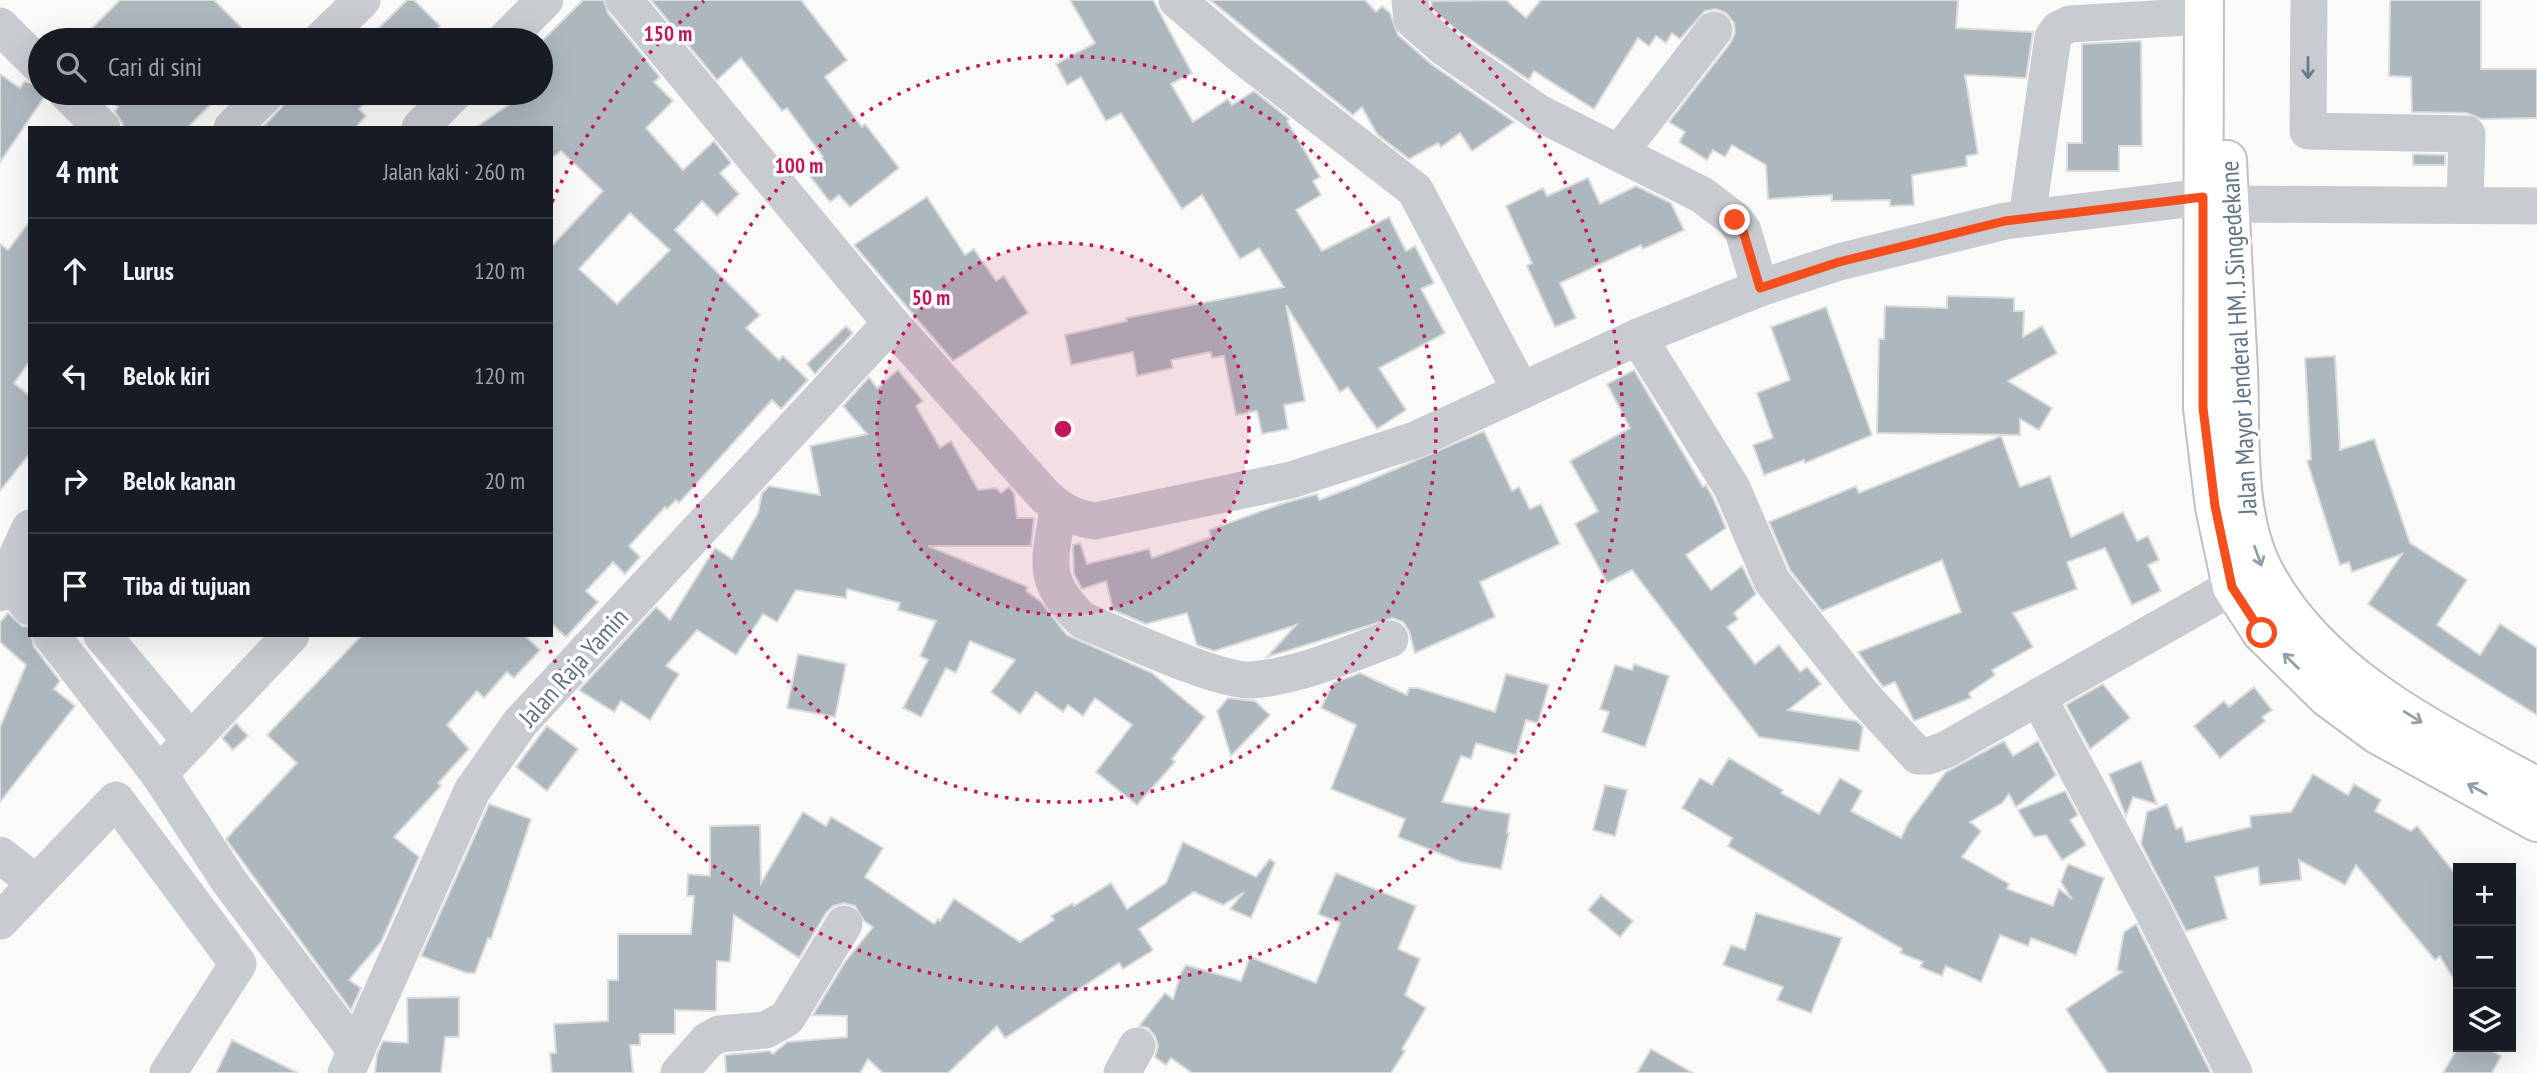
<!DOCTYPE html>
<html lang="id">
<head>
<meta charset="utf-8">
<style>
	body { margin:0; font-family:"PT Sans Narrow",sans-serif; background:#242831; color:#f1f3f6 }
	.controls { position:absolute; right:21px; bottom:21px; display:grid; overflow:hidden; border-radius:0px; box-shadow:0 7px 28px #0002 }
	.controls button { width:63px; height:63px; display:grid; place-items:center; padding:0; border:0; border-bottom:2px solid #363941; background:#171b24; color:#f1f3f6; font:35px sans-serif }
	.stop { position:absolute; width:21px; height:21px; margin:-16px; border:5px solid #f64e1c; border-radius:50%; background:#fff }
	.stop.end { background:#f64e1c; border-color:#fff; box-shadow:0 2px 7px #0008 }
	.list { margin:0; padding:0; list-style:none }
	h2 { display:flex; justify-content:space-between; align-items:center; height:91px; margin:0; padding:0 28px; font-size:30px }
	h2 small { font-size:23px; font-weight:400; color:#9ea1a6 }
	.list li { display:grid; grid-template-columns:46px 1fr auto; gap:21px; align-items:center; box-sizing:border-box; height:105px; padding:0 28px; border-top:2px solid #363941 }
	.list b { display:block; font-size:26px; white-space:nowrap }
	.list em { font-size:23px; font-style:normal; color:#9ea1a6 }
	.icon { flex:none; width:38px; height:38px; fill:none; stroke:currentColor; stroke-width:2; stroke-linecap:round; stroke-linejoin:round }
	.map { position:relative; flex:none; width:2537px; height:1073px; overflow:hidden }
	.search { position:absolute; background:#171b24; box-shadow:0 7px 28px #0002; left:28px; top:28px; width:525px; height:77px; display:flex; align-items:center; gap:18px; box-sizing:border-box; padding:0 24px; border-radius:38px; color:#9ea1a6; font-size:26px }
	.panel { position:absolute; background:#171b24; box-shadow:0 7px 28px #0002; left:28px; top:126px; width:525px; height:511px; border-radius:0px }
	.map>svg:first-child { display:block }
	.building { fill:#adb7be; stroke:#dcdcda; stroke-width:2; fill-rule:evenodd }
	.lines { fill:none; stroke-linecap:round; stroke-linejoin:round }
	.major-casing { stroke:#bdc1c5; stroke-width:42 }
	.minor { stroke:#c8ccd0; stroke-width:37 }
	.major { stroke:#fff; stroke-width:38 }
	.oneway { stroke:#677a8a }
	.oneway2 { stroke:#919faa }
	.route { stroke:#f64e1c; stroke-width:9 }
	.ring { fill:none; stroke:#c2185b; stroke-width:3.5; stroke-dasharray:3.5 7 }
	.labels { text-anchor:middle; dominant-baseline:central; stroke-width:7; stroke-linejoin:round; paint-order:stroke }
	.street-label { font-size:26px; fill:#627686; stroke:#fff }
	.centre { fill:#c2185b; stroke:#fff; stroke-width:3.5 }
	.ring-label { font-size:21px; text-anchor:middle; font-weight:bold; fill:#c2185b; stroke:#fff; stroke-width:7; stroke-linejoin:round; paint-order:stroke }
</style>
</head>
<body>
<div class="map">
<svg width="2537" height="1073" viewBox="0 0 2537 1073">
	<rect width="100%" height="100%" fill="#fafaf8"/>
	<g class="building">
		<polygon points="120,0 214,0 254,40 80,40"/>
		<polygon points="407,0 414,0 440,26 425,40 367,40"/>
		<path d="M583,0H604L608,13L660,77L654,82L673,101L646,128L683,170L714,141L731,163L720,173L739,194L717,216L702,201L675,230L760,315L746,328L779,360L783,356L808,380L781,409L772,400L679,503L676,500L667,509L665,507L629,546L640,557L625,574L613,562L586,591L598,602L566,637L551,623V247L603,191L561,151L551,158V128H475L526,93H541V73L551,65L541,54V42ZM630,213L670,250L617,304L579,269Z"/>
		<polygon points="651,0 801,0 847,60 825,77 862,127 865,124 899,168 850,207 839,195 830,202 806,171 823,157 787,108 782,111 741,58 717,80"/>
		<polygon points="1070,0 1153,0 1192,73 1171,84 1193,122 1228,99 1232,105 1254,91 1289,119 1287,121 1320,177 1313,181 1321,195 1296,210 1322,251 1389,217 1406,251 1415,246 1434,283 1421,289 1445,333 1379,368 1406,410 1377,429 1348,387 1340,392 1286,305 1305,401 1284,405 1288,429 1262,434 1257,411 1236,415 1224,356 1212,358 1211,352 1171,360 1173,368 1137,376 1133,352 1071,365 1065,335 1127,321 1126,318 1284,287 1259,248 1240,259 1202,195 1182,209 1121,113 1106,121 1081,77 1067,85 1056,64 1095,43"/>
		<polygon points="1210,0 1365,0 1376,12 1382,6 1390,13 1398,35 1431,64 1514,122 1472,151 1460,133 1441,147 1438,143 1409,159 1377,134 1362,107 1353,115"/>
		<polygon points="1506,0 1526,18 1541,0 1958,0 1956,28 2033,32 2026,78 1965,75 1978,154 1966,156 1967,166 1912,175 1914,205 1890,206 1890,200 1832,201 1832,195 1768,199 1766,165 1732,145 1725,157 1713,150 1707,160 1679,142 1685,132 1669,122 1731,42 1735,33 1734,23 1726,13 1716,9 1705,11 1680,39 1672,33 1666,43 1656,36 1649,46 1638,38 1594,109 1534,71 1529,80 1458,31 1432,9 1431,1"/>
		<polygon points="2390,0 2481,0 2481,69 2537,69 2537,118 2481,119 2467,113 2412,112 2411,77 2389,76"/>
		<polygon points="2141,41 2142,146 2119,146 2119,171 2067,171 2067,143 2082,143 2082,44"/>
		<polygon points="0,74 20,88 25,81 40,86 40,93 47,93 0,162"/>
		<polygon points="104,93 222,93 187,128 125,128 115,111 118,107"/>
		<polygon points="288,93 374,93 359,109 366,116 355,128 262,128 282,107"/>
		<polygon points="2413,154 2445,155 2445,165 2413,165"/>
		<polygon points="1588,178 1600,204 1636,186 1671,203 1684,230 1643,249 1641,245 1560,283 1576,318 1555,327 1527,266 1532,263 1506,206 1543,188 1547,196"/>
		<polygon points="927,197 965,255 974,249 996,281 1004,276 1028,313 953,361 854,245"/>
		<polygon points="30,221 30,361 14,383 30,396 30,453 0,491 0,244 8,250"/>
		<polygon points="1947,296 2014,298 2014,311 2024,311 2023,337 2042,326 2057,353 2008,381 2052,408 2039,430 2020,419 2020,435 1877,433 1879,339 1884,339 1885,306 1947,308"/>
		<polygon points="1826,307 1872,435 1805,463 1804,460 1764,475 1753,445 1773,438 1757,393 1790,380 1771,327"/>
		<polygon points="846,326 853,333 815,374 807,364"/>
		<polygon points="2335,356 2340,450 2374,439 2410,543 2467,580 2437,625 2480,655 2500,624 2537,648 2537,715 2452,662 2368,604 2402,554 2352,572 2349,562 2340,565 2307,461 2311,459 2305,358"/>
		<polygon points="898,370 923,401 916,406 940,448 951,441 978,490 996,488 1001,493 1009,487 1014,493 1017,518 1034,518 1031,546 928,546 1028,587 1026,591 1040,601 1067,635 1152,673 1205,717 1172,759 1175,762 1137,805 1096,772 1132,725 1095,698 1083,716 1068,705 1063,712 1036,692 1020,714 991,692 1015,660 970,641 956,673 946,668 921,717 903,708 928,660 920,656 936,621 898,610 900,603 847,589 846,598 796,590 777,622 763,614 736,655 697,630 666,666 679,674 650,720 621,701 614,712 579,690 656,607 670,620 715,548 732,559 758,513 762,493 769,486 820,495 810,446 867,434 843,406 869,377 877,388"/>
		<polygon points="1634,370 1703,487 1706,485 1713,498 1726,528 1686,555 1711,590 1742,566 1756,594 1734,613 1738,619 1727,627 1755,664 1779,645 1800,672 1807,667 1821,684 1788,710 1857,721 1863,727 1859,751 1759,737 1632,570 1607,583 1575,524 1598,511 1570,461 1630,428 1607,384"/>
		<polygon points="1484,431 1512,491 1519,487 1530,509 1541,504 1560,544 1480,582 1495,617 1415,653 1409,631 1403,622 1393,618 1267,657 1296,625 1214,651 1197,645 1187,613 1146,624 1113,610 1106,581 1082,589 1074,574 1073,545 1080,543 1087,564 1149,549 1152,558 1211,537 1209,530 1281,504 1317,494 1319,500 1356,486"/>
		<polygon points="2001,436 2020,487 2050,476 2071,537 2123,512 2137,541 2148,536 2159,560 2148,565 2161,591 2132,605 2105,548 2067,562 2077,589 2013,613 2033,647 1992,670 1995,675 1969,693 1971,698 1914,721 1895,682 1883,687 1858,652 1961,612 1942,560 1822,611 1790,570 1769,522 1856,486 1859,493"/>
		<polygon points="8,613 22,626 30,627 34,647 60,681 54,689 75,706 0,802 0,727 26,665 0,642 0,622"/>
		<polygon points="362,635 524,635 540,650 514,678 507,672 484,698 477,691 447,725 469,749 438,783 441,786 394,837 419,857 381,942 349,980 361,988 351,1010 226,839 297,763 267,735"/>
		<polygon points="798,654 846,664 835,717 787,708"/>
		<polygon points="1634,664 1669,676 1645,747 1602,732 1609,712 1600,709 1615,665 1632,670"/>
		<polygon points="1360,673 1407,695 1409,688 1418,688 1495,712 1506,674 1549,685 1538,723 1526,720 1516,755 1476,743 1471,759 1461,756 1442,802 1510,814 1507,833 1509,833 1501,869 1461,862 1398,837 1405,819 1331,789 1356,725 1321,708 1333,683"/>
		<polygon points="2103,684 2130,718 2090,749 2066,705"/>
		<polygon points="2254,687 2272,710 2262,717 2265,721 2220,758 2194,726 2224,701 2229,707"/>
		<polygon points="1228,698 1255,701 1270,715 1231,756 1217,711"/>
		<polygon points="236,723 248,736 233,750 222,738"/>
		<polygon points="547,726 578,749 547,791 516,767"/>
		<polygon points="2004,741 2013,756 2038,741 2056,775 2016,807 2009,794 2002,803 1970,822 1981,831 1962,857 2009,884 2007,889 2053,906 2059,889 2072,899 2061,882 2068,864 2104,878 2076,955 2031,938 2028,946 2000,935 1981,982 1946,966 1942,976 1920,967 1923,962 1900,953 1902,949 1728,846 1732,838 1682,808 1700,778 1712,785 1729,758 1783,790 1781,793 1819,814 1840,778 1862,791 1851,811 1901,838 1908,823 1946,772"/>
		<polygon points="2141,761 2157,804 2133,797 2126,816 2109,774"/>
		<polygon points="2313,774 2348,795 2354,784 2381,800 2375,811 2411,831 2417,826 2458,877 2458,987 2440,956 2435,960 2356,865 2345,885 2299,860 2301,880 2260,885 2258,867 2215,877 2227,919 2186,931 2141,844 2147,812 2167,804 2176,829 2182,827 2186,842 2251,827 2250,816 2291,812"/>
		<polygon points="1605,785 1627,790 1615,836 1593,830"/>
		<polygon points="2065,791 2078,815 2070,820 2086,845 2062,860 2046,835 2034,837 2018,810"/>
		<polygon points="489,804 531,819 491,939 488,938 475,973 467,973 421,956"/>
		<polygon points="803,812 826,826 831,817 883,848 865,877 934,924 938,919 940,921 954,899 1020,942 1054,920 1051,916 1073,903 1074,906 1111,883 1127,909 1166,883 1183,842 1256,877 1270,859 1275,863 1251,918 1230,909 1244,892 1223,905 1194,892 1139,929 1153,950 1123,969 1119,963 1005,1038 997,1026 948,1073 883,1073 868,1059 860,1073 726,1073 725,1055 769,1051 773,1054 787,1042 847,1037 847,1016 813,1015 845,962 873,927 864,921 855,906 844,903 833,906 826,913 799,958 734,915 730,962 717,961 716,1011 675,1010 675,1034 640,1034 640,1045 630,1045 633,1073 552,1073 550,1053 556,1053 554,1024 608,1021 608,980 618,980 618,934 691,934 694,896 687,896 688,874 710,876 710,826 760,825 761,883"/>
		<polygon points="1336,873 1416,906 1398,949 1420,959 1405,995 1426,1008 1402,1049 1405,1051 1391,1073 1192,1073 1171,1058 1166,1065 1155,1057 1158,1046 1155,1036 1148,1028 1139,1026 1165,993 1173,999 1181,973 1186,965 1241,981 1250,957 1316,983 1340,923 1318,914"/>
		<polygon points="1601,895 1633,921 1620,937 1588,910"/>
		<polygon points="1756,913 1842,938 1811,1013 1777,1000 1783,987 1723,965 1731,945 1745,950"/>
		<polygon points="2136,924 2211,1073 2108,1073 2066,1009 2122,972 2117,970 2124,932"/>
		<polygon points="459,997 459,1037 445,1037 441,1073 375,1073 377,1054 383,1041 408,1043 407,998"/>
		<polygon points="232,1040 298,1073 216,1073"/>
		<polygon points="2458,1047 2485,1047 2501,1056 2492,1073 2443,1073"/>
		<polygon points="1651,1049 1693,1073 1637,1073"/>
	</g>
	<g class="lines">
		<defs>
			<g id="major">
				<polyline points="2204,0 2203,408 2215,507 2232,587 2262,633 2327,697 2377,734 2537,822"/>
				<path d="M2227,160C2230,230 2235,301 2238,371C2241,438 2233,520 2268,579C2326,681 2438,732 2537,787"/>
			</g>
		</defs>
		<use href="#major" class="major-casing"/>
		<g class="minor">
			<path d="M624,0L891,323L1043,494C1059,510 1073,518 1095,521L1291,480L1415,440L1638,337L1760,288L1839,262L2005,221L2203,197"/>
			<polyline points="1177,0 1241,55 1415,190 1521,391"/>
			<polyline points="1410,0 1412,19 1445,48 1539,113 1702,195 1735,220 1743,231 1760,288"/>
			<polyline points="2309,0 2308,131 2467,134 2465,205"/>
			<polyline points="0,26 40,66"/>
			<polyline points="321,40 362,0"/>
			<polyline points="505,40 545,0"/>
			<polyline points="67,93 102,128"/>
			<polyline points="232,128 267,93"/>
			<polyline points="420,128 454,93"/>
			<polyline points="1619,153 1714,30"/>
			<polyline points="2229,204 2537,206"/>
			<polyline points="2027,218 2053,37 2059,29 2070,24 2204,16"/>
			<polyline points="1638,337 1732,488 1772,581 1863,696 1918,756 1928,756 1945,750 2232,587"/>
			<path d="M1058,509C1050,562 1040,579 1082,620C1119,635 1218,682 1252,680C1300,676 1346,655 1390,639"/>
			<polyline points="0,571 30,607"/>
			<polyline points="0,593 30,528"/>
			<polyline points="51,635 159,774 229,881 356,1051"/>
			<polyline points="102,635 191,741"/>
			<polyline points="2038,697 2151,907 2234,1073"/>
			<polyline points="159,774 291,635"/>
			<polyline points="0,855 36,883"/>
			<polyline points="0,921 116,800 238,964 168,1073"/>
			<polyline points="346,1073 472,791 520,723 891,323"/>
			<polyline points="679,1073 708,1040 719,1034 766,1030 787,1018 844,924"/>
			<polyline points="1122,1073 1137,1046"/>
		</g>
		<use href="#major" class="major"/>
	</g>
	<defs><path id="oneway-shaft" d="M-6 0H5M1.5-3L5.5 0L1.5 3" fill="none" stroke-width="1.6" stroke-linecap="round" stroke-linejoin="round" transform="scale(1.75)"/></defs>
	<use class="oneway" href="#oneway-shaft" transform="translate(2308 68) rotate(90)"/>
	<g class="oneway2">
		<use href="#oneway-shaft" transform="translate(2258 556) rotate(70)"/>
		<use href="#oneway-shaft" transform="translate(2291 661) rotate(-135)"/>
		<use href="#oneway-shaft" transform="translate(2413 717) rotate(32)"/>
		<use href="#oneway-shaft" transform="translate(2477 789) rotate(-151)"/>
	</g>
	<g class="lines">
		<polyline class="route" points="1735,220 1743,231 1760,288 1839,262 2005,221 2203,197 2203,408 2215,506 2232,587 2262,633"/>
	</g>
	<circle cx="1063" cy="429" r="186" fill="#c2185b" fill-opacity=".12"/>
	<g class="ring">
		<circle cx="1063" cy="429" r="186"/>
		<circle cx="1063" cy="429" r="373"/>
		<path d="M552 202A559 559 0 0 1 704 1M1422 1A559 559 0 1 1 545 638"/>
	</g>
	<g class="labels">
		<g class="street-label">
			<text transform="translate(2238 338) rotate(-93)">Jalan Mayor Jenderal HM. J.Singedekane</text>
			<text transform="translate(573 667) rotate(-48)">Jalan Raja Yamin</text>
		</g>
	</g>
	<circle cx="1063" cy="429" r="10" class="centre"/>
	<g class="ring-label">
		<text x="668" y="41">150 m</text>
		<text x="799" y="173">100 m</text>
		<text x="931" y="305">50 m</text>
	</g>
</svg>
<div class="controls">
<button>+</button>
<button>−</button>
<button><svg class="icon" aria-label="layers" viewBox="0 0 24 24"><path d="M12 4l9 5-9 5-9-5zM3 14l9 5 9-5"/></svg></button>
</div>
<div class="stop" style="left:2262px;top:633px"></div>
<div class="stop end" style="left:1735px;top:220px"></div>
<div class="search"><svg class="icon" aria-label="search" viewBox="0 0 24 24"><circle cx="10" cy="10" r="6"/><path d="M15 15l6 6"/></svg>Cari di sini</div>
<section class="panel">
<h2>4 mnt<small>Jalan kaki · 260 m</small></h2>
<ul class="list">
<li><svg class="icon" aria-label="ahead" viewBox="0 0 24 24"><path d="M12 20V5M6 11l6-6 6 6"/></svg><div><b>Lurus</b></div><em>120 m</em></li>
<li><svg class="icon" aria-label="left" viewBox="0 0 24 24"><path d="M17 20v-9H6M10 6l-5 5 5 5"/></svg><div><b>Belok kiri</b></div><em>120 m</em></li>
<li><svg class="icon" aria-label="right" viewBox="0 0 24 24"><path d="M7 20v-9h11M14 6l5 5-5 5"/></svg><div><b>Belok kanan</b></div><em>20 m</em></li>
<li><svg class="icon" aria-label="arrive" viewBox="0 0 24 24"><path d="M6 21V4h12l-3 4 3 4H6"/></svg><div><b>Tiba di tujuan</b></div></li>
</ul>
</section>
</div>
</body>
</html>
